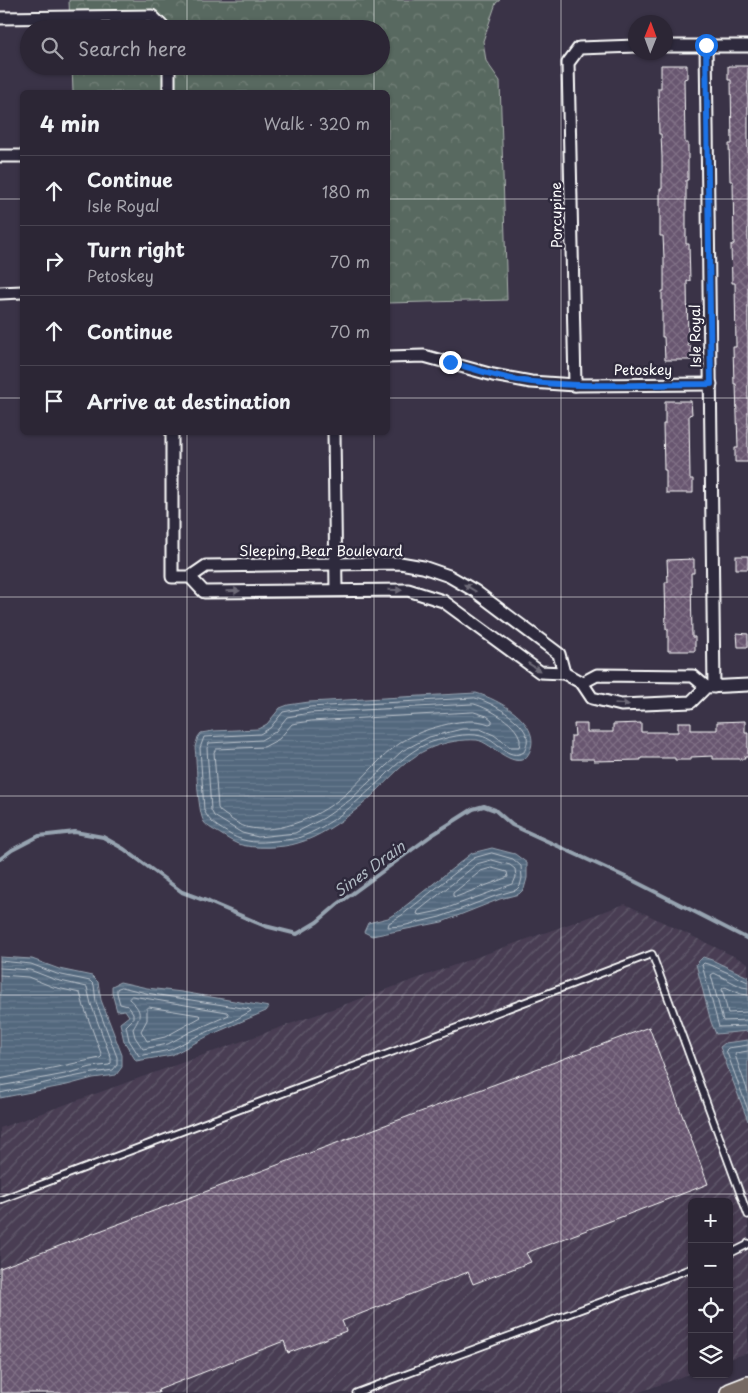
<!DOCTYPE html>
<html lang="en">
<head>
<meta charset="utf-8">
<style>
	body { margin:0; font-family:"Playpen Sans",sans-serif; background:#342e3d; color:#f1f3f6 }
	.controls { position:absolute; right:15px; bottom:15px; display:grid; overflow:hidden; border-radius:8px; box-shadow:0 1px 4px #0004 }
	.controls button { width:45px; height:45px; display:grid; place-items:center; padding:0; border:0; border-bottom:1px solid #484350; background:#2c2635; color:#f1f3f6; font:25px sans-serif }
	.compass { position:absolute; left:628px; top:15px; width:45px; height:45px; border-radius:50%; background:#2c2635; box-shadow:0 1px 4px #0004; rotate:1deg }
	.stop { position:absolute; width:15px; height:15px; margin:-11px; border:4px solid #1a73e8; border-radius:50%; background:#fff }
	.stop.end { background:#1a73e8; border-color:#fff; box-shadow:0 1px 5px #0008 }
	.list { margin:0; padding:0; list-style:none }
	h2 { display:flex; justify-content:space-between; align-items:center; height:65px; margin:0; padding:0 20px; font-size:21px }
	h2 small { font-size:16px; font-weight:400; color:#a6a5ad }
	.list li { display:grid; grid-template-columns:32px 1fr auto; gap:15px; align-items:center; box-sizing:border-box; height:70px; padding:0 20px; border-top:1px solid #484350 }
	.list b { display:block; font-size:19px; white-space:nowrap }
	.list p { margin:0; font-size:16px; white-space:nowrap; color:#a6a5ad }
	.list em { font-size:16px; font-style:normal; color:#a6a5ad }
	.icon { flex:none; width:28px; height:28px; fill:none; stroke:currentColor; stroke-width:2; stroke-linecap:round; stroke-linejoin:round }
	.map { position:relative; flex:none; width:748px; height:1393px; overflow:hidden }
	.search { position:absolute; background:#2c2635; box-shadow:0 1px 4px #0004; left:20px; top:20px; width:370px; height:55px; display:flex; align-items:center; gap:12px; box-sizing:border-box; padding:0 18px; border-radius:28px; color:#a6a5ad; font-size:19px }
	.panel { position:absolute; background:#2c2635; box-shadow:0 1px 4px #0004; left:20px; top:90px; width:370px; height:345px; border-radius:8px }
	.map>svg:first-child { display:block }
	.industrial { fill:url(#industrial-furrows) }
	.forest { fill:url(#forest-crowns); stroke:#acb4b0 }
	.water { fill:url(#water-rules); stroke:#97a4b1 }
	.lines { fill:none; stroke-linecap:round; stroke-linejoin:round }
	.shore { stroke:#bac2cb; stroke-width:1 }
	.stream { stroke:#97a4b1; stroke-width:4 }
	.building { fill:url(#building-cross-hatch); stroke:#fff }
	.service-casing { stroke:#fff; stroke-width:9 }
	.minor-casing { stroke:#fff; stroke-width:15 }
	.primary-casing { stroke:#fff; stroke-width:22 }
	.service { stroke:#2f2a3d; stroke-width:5.5 }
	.minor { stroke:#2f2a3d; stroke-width:11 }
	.primary { stroke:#766964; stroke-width:19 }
	.oneway { fill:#6d6a77 }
	.route { stroke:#1a73e8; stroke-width:6 }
	.grid { fill:none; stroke:#fff; stroke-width:1; stroke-opacity:0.55 }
	.labels { text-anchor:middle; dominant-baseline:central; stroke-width:5; stroke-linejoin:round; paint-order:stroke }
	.street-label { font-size:14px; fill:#fff; stroke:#2f2a3d }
	.water-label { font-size:15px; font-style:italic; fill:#b1bbc4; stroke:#2f2a3d }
</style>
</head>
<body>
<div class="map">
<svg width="748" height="1393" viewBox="0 0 748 1393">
	<defs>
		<pattern id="industrial-furrows" width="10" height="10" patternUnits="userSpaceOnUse" patternTransform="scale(1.25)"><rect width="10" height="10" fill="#483e53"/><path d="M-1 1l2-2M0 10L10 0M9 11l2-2" fill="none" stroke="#635b6d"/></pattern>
		<pattern id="forest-crowns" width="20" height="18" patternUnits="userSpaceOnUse" patternTransform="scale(1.25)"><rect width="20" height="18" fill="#596960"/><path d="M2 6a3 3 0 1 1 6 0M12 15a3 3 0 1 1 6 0" fill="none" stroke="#728078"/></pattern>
		<pattern id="water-rules" width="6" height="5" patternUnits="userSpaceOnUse" patternTransform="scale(1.25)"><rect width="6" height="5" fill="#52677d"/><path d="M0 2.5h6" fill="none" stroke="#6c7e90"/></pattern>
		<pattern id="building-cross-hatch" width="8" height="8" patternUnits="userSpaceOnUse" patternTransform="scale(1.25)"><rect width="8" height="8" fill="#68566f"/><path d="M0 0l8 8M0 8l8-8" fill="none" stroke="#7f6f85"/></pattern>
	</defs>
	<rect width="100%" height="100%" fill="#3a3347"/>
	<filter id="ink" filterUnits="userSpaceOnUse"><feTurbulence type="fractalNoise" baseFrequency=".02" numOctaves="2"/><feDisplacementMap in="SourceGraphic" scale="10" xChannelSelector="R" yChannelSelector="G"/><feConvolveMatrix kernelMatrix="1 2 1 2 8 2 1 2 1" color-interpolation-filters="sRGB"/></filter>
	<g filter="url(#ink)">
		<polygon class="industrial" points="625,904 748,963 748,1353 729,1359 729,1202 692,1202 692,1373 637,1393 0,1393 0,1128"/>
		<polygon class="forest" points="69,0 500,0 496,3 483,41 486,61 500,81 507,300 388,303 388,92 73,92 72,66 381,66 381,29 70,29"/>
		<g class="water">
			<path d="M476,693C498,699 544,724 529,753C518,775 491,742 477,740C463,739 446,742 433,747C401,759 383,789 357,809C341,822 317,838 298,843C284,848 252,849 238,844C233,842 227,838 222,835C216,831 207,827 204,822C197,810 197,764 195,747L198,737L201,733L213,731L258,729L267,724L280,708L288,705L309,702Z"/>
			<polygon points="492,848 515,854 527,863 527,878 524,889 519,894 500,899 442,922 372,936 364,932 368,923 388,918 399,911 472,853"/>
			<polygon points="0,957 32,959 59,969 92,976 98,982 101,1000 122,1055 122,1067 116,1075 93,1078 67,1085 0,1098"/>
			<polygon points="703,957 712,960 748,977 748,1031 716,1034 711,1022 696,964"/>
			<polygon points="120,982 147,988 182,992 269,1007 266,1011 210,1035 172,1055 136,1061 124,1041 120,1023 129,1016 125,1010 117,1011 112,993 112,986"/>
			<polygon points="748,1040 748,1121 720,1047 725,1043"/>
		</g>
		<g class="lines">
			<g class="shore">
				<path d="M475,698C490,701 524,721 527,737C528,742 526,748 524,752C508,762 496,739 481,736C466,732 446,738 432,742C413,748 398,763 384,777C358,801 332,826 298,838C291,840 282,840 275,841C259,843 246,843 231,835C219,827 210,824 204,810L200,748L204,737L260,734L270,728L283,712L310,707Z"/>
				<path d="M474,704C490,708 527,729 519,747H510L494,735L480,729H462L429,737L402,751L350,800L324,818L295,833L258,837L242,833L214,816L211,810L207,748L209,743L261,740L275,732L287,717L310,713Z"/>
				<path d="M474,712L487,716L492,720V723L489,724C476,719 462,721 448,724C431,728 414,733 399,744C381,756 364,778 347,793C322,815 280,836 246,827C237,824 228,817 220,811L218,808L214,752L216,749L264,747L279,739L292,724L311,721Z"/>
				<polygon points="492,853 513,859 521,866 522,878 520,886 516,890 498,895 440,917 402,926 388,927 389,923 402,915 474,858"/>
				<polygon points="492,860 510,865 515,869 516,877 513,884 439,911 420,915 417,914 418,911 477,864"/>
				<polygon points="492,868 507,872 508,877 456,897 453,896 453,893 481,871"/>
				<path d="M0,961L31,964L57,974L90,981L94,985L96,1002L117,1057V1065L113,1070C75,1075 38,1085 0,1093"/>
				<polyline points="0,968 30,970 56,980 87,987 91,1004 111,1058 111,1063 109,1065 91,1067 65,1074 0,1086"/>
				<polyline points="0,975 28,977 53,987 80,993 84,1007 102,1056 100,1058 0,1079"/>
				<polyline points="748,982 711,965 704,963 702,965 719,1027 748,1026"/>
				<polygon points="122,987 146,993 249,1009 251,1011 233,1021 193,1038 170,1050 139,1056 129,1040 126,1026 133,1019 133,1013 128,1006 120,1004 117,993 117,989"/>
				<polyline points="748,988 742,987 714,973 711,975 723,1021 748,1020"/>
				<polyline points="748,995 741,994 725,987 722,989 728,1013 748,1012"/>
				<path d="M132,996L227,1012L229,1015L190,1032L168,1044L143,1049L135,1037L133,1029C141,1016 143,1011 129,999Z"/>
				<polygon points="149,1007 199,1015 201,1017 165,1037 147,1041 141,1031 147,1020 147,1009"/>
				<polyline points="748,1045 728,1048 726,1050 748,1110"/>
				<polyline points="748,1051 736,1053 735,1055 748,1092"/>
			</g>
			<polyline class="stream" points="0,859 12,850 39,836 75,832 103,837 124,849 182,892 209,902 265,926 297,934 317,922 338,904 432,835 473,809 484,806 495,810 512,825 632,880 748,939"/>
		</g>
		<g class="building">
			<polygon points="661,65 687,65 687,78 684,79 685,143 688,143 688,180 686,180 686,244 689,244 690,281 687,281 688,346 691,346 691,360 665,360 664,337 662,337 662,291 664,291 664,258 663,236 660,236 660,189 662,189 662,157 661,134 659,134 658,88 661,88"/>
			<polygon points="728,66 748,66 748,462 735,462 735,448 738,448 736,384 734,384 733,347 736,347 735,283 732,283 731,245 734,245 733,181 730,181 729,144 732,144 731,80 728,80"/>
			<polygon points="665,401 691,401 692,414 689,415 690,479 693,479 693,493 666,493 666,470 664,470 663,424 665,424"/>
			<rect x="736" y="556" width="12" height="13"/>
			<polygon points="694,559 694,573 691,573 692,637 695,637 695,651 668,651 668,629 666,629 665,582 668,582 667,560"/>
			<polygon points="737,633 748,634 748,647 738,647"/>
			<polygon points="745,721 745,733 748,733 748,757 744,757 745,759 713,759 713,756 691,757 691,760 675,760 675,758 641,758 641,760 594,761 594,759 571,759 571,736 575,736 574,724 587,724 587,732 613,732 613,724 641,723 641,732 678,732 678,722 691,722 691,730 717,730 717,722"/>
			<polygon points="649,1027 708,1184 526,1253 531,1262 473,1284 468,1272 342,1321 346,1331 288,1353 284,1341 158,1390 159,1393 0,1393 0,1268"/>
		</g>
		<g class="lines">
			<defs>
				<g id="service">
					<polyline points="0,1200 652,954 748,1215"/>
					<polyline points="729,1254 747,1245 748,1243"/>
					<polyline points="356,1393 692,1268"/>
				</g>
				<g id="minor">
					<polyline points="0,18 152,16 165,29"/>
					<polyline points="706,45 714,687"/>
					<polyline points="666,46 748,46"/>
					<polyline points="169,66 169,92"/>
					<polyline points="0,156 22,156"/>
					<polyline points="0,293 22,292"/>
					<polyline points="388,357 424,356 493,375 531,382 575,385 711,384"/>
					<polyline points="575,385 568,63 579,48 636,46"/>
					<polyline points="172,432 172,577 190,577 206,566 400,563 423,567 449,576 475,591 559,654 564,673 540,672 443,601 408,590 204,592 190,577"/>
					<polyline points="334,432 336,590"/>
					<polyline points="564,673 582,683 592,698 621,705 691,702 706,687 748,685"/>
					<polyline points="582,683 597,675 693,676 706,687"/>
				</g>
				<polyline id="primary" points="730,1393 748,1386"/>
			</defs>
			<use href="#service" class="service-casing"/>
			<use href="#minor" class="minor-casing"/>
			<use href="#primary" class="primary-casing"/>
			<use href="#service" class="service"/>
			<use href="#minor" class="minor"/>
			<use href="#primary" class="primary"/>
		</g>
		<defs><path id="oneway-solid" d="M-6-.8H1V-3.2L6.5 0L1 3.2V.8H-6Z" transform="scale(1.25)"/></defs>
		<g class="oneway">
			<use href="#oneway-solid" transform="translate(470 588) rotate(-149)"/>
			<use href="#oneway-solid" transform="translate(395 590) rotate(1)"/>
			<use href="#oneway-solid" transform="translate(233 591) rotate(-1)"/>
			<use href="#oneway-solid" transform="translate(534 667) rotate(33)"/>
			<use href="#oneway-solid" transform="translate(622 704) rotate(5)"/>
		</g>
	</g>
	<g class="lines" filter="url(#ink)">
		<path class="route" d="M450,362C477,370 504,379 532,382C591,388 651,384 711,384L706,45"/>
	</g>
	<path class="grid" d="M187,0V29M374,0V29M561,0V1393M187,66V92M374,66V92M0,199H22M388,199H748M0,398H22M388,398H748M187,432V1393M374,432V1393M0,597H748M0,796H748M0,995H748M0,1194H748"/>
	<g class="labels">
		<g class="street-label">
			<text transform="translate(556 215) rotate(-91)">Porcupine</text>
			<text transform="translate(695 336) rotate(-91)">Isle Royal</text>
			<text x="643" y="369">Petoskey</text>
			<text x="321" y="550">Sleeping Bear Boulevard</text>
		</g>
		<g class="water-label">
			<text transform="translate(369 868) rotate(-36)">Sines Drain</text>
		</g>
	</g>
</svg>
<div class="controls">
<button>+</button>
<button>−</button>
<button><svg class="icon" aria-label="locate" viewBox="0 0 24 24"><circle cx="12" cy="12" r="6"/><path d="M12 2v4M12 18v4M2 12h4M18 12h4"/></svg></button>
<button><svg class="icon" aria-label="layers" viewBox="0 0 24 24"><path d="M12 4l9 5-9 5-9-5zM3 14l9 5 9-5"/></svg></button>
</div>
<svg class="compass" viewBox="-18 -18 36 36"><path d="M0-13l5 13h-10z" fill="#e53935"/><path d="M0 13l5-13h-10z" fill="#a6a5ad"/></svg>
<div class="stop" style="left:706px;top:45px"></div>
<div class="stop end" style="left:450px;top:362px"></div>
<div class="search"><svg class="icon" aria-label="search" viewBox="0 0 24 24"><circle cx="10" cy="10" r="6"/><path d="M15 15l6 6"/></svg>Search here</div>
<section class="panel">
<h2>4 min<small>Walk · 320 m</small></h2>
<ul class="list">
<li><svg class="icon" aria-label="ahead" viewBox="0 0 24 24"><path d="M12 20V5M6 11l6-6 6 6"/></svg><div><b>Continue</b><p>Isle Royal</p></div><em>180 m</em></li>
<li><svg class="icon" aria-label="right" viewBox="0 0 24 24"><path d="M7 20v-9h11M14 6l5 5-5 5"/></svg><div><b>Turn right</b><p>Petoskey</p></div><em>70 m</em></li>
<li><svg class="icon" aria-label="ahead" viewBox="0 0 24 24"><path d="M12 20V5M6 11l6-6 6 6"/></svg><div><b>Continue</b></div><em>70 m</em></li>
<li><svg class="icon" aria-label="arrive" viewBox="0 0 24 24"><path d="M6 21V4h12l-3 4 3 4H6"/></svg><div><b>Arrive at destination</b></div></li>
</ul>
</section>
</div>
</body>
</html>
